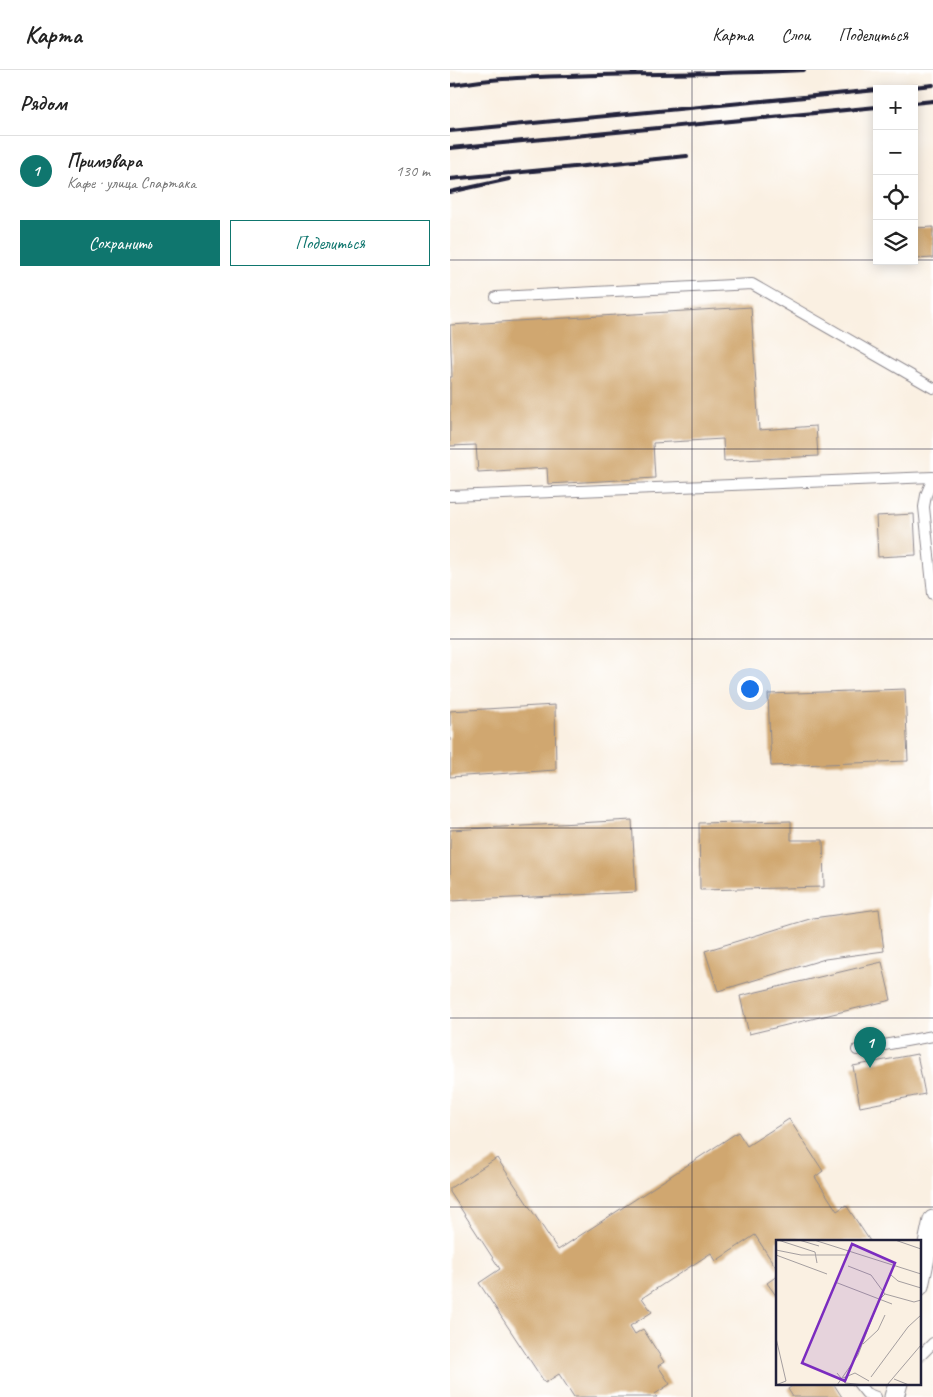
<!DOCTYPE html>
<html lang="ru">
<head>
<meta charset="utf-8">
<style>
	body { margin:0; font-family:Caveat,sans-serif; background:#f6f6f6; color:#222 }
	.controls { position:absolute; right:15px; top:15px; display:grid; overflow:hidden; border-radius:0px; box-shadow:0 2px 12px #0003 }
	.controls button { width:45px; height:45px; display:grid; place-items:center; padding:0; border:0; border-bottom:1px solid #e0e0e0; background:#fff; color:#222; font:25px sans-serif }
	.you { position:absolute; left:299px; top:618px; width:18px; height:18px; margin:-12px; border:4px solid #fff; border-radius:50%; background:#1a73e8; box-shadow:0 0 0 8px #1a73e833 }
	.badge { display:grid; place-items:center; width:32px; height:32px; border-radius:50%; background:#0f766e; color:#fff; font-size:16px; font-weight:700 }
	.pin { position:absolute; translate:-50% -41px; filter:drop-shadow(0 1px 2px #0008) }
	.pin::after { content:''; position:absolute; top:26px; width:18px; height:15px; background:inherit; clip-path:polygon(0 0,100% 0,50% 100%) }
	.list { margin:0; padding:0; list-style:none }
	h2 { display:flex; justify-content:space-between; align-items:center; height:65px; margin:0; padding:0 20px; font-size:21px }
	h2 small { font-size:16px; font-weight:400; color:#767676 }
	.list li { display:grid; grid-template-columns:32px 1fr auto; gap:15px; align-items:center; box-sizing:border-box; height:70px; padding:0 20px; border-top:1px solid #e0e0e0 }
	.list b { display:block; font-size:19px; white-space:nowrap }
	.list p { margin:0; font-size:16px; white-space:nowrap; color:#767676 }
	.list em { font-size:16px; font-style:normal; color:#767676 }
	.actions { display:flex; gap:10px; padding:15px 20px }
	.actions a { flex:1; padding:11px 0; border:1px solid #0f766e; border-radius:0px; text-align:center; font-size:18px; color:#0f766e }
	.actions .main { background:#0f766e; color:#fff }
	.icon { flex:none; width:28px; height:28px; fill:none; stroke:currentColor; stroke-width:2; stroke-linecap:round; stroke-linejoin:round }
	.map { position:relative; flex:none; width:483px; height:1327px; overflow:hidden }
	header { display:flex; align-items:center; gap:30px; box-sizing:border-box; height:70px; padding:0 25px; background:#fff; border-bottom:1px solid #e0e0e0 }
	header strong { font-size:24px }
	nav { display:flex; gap:28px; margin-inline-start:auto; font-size:18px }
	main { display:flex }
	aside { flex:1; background:#fff }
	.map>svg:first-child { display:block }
	.building { fill:#d0a76f }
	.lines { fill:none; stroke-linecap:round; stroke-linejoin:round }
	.lane-casing { stroke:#8e898e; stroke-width:12 }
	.street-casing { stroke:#8e898e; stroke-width:21 }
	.lane { stroke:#fff; stroke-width:10 }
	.street { stroke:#fff; stroke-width:19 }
	.rail { stroke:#22223b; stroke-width:4 }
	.grid { fill:none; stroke:#22223b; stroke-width:1; stroke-opacity:0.55 }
	.inset-road { fill:none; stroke:#a49e9f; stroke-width:1 }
	.view { fill:#7b2cbf; fill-opacity:0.15; stroke:#7b2cbf; stroke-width:2.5 }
	.inset-edge { fill:none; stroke:#22223b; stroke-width:2.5 }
</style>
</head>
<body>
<header>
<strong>Карта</strong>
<nav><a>Карта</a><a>Слои</a><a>Поделиться</a></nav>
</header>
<main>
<aside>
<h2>Рядом<small></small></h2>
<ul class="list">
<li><span class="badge">1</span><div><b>Примэвара</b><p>Кафе · улица Спартака</p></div><em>130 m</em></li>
</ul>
<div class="actions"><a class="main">Сохранить</a><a>Поделиться</a></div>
</aside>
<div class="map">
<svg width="483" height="1327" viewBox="0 0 483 1327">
	<rect width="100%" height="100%" fill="#fff"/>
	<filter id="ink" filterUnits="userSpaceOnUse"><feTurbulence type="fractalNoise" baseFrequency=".02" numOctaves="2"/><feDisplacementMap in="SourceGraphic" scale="10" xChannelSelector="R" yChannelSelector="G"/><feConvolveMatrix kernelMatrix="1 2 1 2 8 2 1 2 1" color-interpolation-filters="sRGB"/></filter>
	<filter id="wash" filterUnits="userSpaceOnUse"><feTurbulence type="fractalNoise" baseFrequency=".0096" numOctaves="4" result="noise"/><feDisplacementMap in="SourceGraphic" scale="20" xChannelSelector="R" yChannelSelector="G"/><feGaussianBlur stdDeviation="1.12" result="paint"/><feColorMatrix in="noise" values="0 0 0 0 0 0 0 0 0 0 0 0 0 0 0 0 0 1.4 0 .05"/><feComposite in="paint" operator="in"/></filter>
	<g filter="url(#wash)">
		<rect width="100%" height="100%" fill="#faf0e2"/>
		<g id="blocks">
			<g class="building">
				<polygon points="483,157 483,188 466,189 465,158"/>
				<polygon points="301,237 309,360 366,356 368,386 274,391 273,369 203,373 205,408 98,414 97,398 28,402 26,375 0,376 0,307 2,307 0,255"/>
				<polygon points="464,444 466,485 428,487 426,446"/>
				<polygon points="455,619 458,691 321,696 318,624"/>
				<polygon points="105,635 106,700 0,707 0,641"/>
				<polygon points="182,750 186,822 0,831 0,760"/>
				<polygon points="341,751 341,770 373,770 374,817 250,820 249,753"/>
				<polygon points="429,839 434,881 375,889 268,921 255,881 363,848"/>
				<polygon points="432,892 441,930 299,964 290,926"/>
				<polygon points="467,984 475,1024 410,1037 403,996"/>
				<polygon points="339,1049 373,1101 365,1107 387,1141 396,1135 420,1171 327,1171 327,1199 305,1165 266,1191 261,1183 192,1228 202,1242 180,1256 185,1264 193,1259 214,1292 208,1296 220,1314 205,1324 207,1327 124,1327 109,1304 95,1313 29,1213 50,1199 0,1122 0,1118 47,1088 108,1180 288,1062 297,1076"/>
				<polygon points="327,1206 327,1227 317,1213"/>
				<polygon points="346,1313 383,1313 392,1327 343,1327 338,1319"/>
			</g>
		</g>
	</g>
	<g filter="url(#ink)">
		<use href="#blocks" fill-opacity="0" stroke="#8e898e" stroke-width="1"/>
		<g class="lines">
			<defs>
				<g id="lane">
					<polyline points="46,227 302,214 483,318"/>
					<polyline points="483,408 476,425 474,437 483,524"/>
					<polyline points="0,426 483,407"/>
					<polyline points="407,980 483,966"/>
					<polyline points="469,1287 483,1273"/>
					<polyline points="408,1313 416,1323 426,1327"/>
				</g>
				<g id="street">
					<polyline points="469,1216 483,1150"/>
					<polyline points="444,1327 448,1313"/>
				</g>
			</defs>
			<use href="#lane" class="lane-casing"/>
			<use href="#street" class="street-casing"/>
			<use href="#lane" class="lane"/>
			<use href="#street" class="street"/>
			<g class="rail">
				<path d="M0,15C18,13 35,10 53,9C153,2 254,6 354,0"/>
				<polyline points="442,19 483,15"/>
				<polyline points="464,33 483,31"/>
				<polyline points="0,61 427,20"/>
				<polyline points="0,78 427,37"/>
				<polyline points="0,109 237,86"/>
				<polyline points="0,122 59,109"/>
			</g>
		</g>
	</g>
	<path class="grid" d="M242,0V1327M0,190H427M464,190H483M0,379H483M0,569H483M0,758H483M0,948H483M0,1137H483"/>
	<g transform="translate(326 1170)">
		<rect width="145" height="145" fill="#faf0e2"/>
		<path class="inset-road" d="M2,0L39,12L41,23M23,0L43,6M38,0L145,34M119,0L145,9M0,10L25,15H71M0,15L51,34M72,26L95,35L109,54M115,35L122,41L145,48M59,42L116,64M0,98L10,141L0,145M87,104L102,90L109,75M61,133L69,143L90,145M95,137L132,87L145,75M67,138L79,133L93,141M118,139L133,145M61,145L82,115L103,60L109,54L138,62L145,60M111,145L145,105"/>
		<path class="view" d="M76,4L119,23L69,141L26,123Z"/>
		<rect width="145" height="145" class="inset-edge"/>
	</g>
</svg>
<div class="controls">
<button>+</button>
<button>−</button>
<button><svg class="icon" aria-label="locate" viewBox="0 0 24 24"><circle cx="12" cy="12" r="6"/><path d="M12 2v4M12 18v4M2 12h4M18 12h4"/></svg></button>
<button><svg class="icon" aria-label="layers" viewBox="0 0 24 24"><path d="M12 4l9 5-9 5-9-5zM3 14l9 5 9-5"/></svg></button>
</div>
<div class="you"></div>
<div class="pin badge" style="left:420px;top:998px">1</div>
</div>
</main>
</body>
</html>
